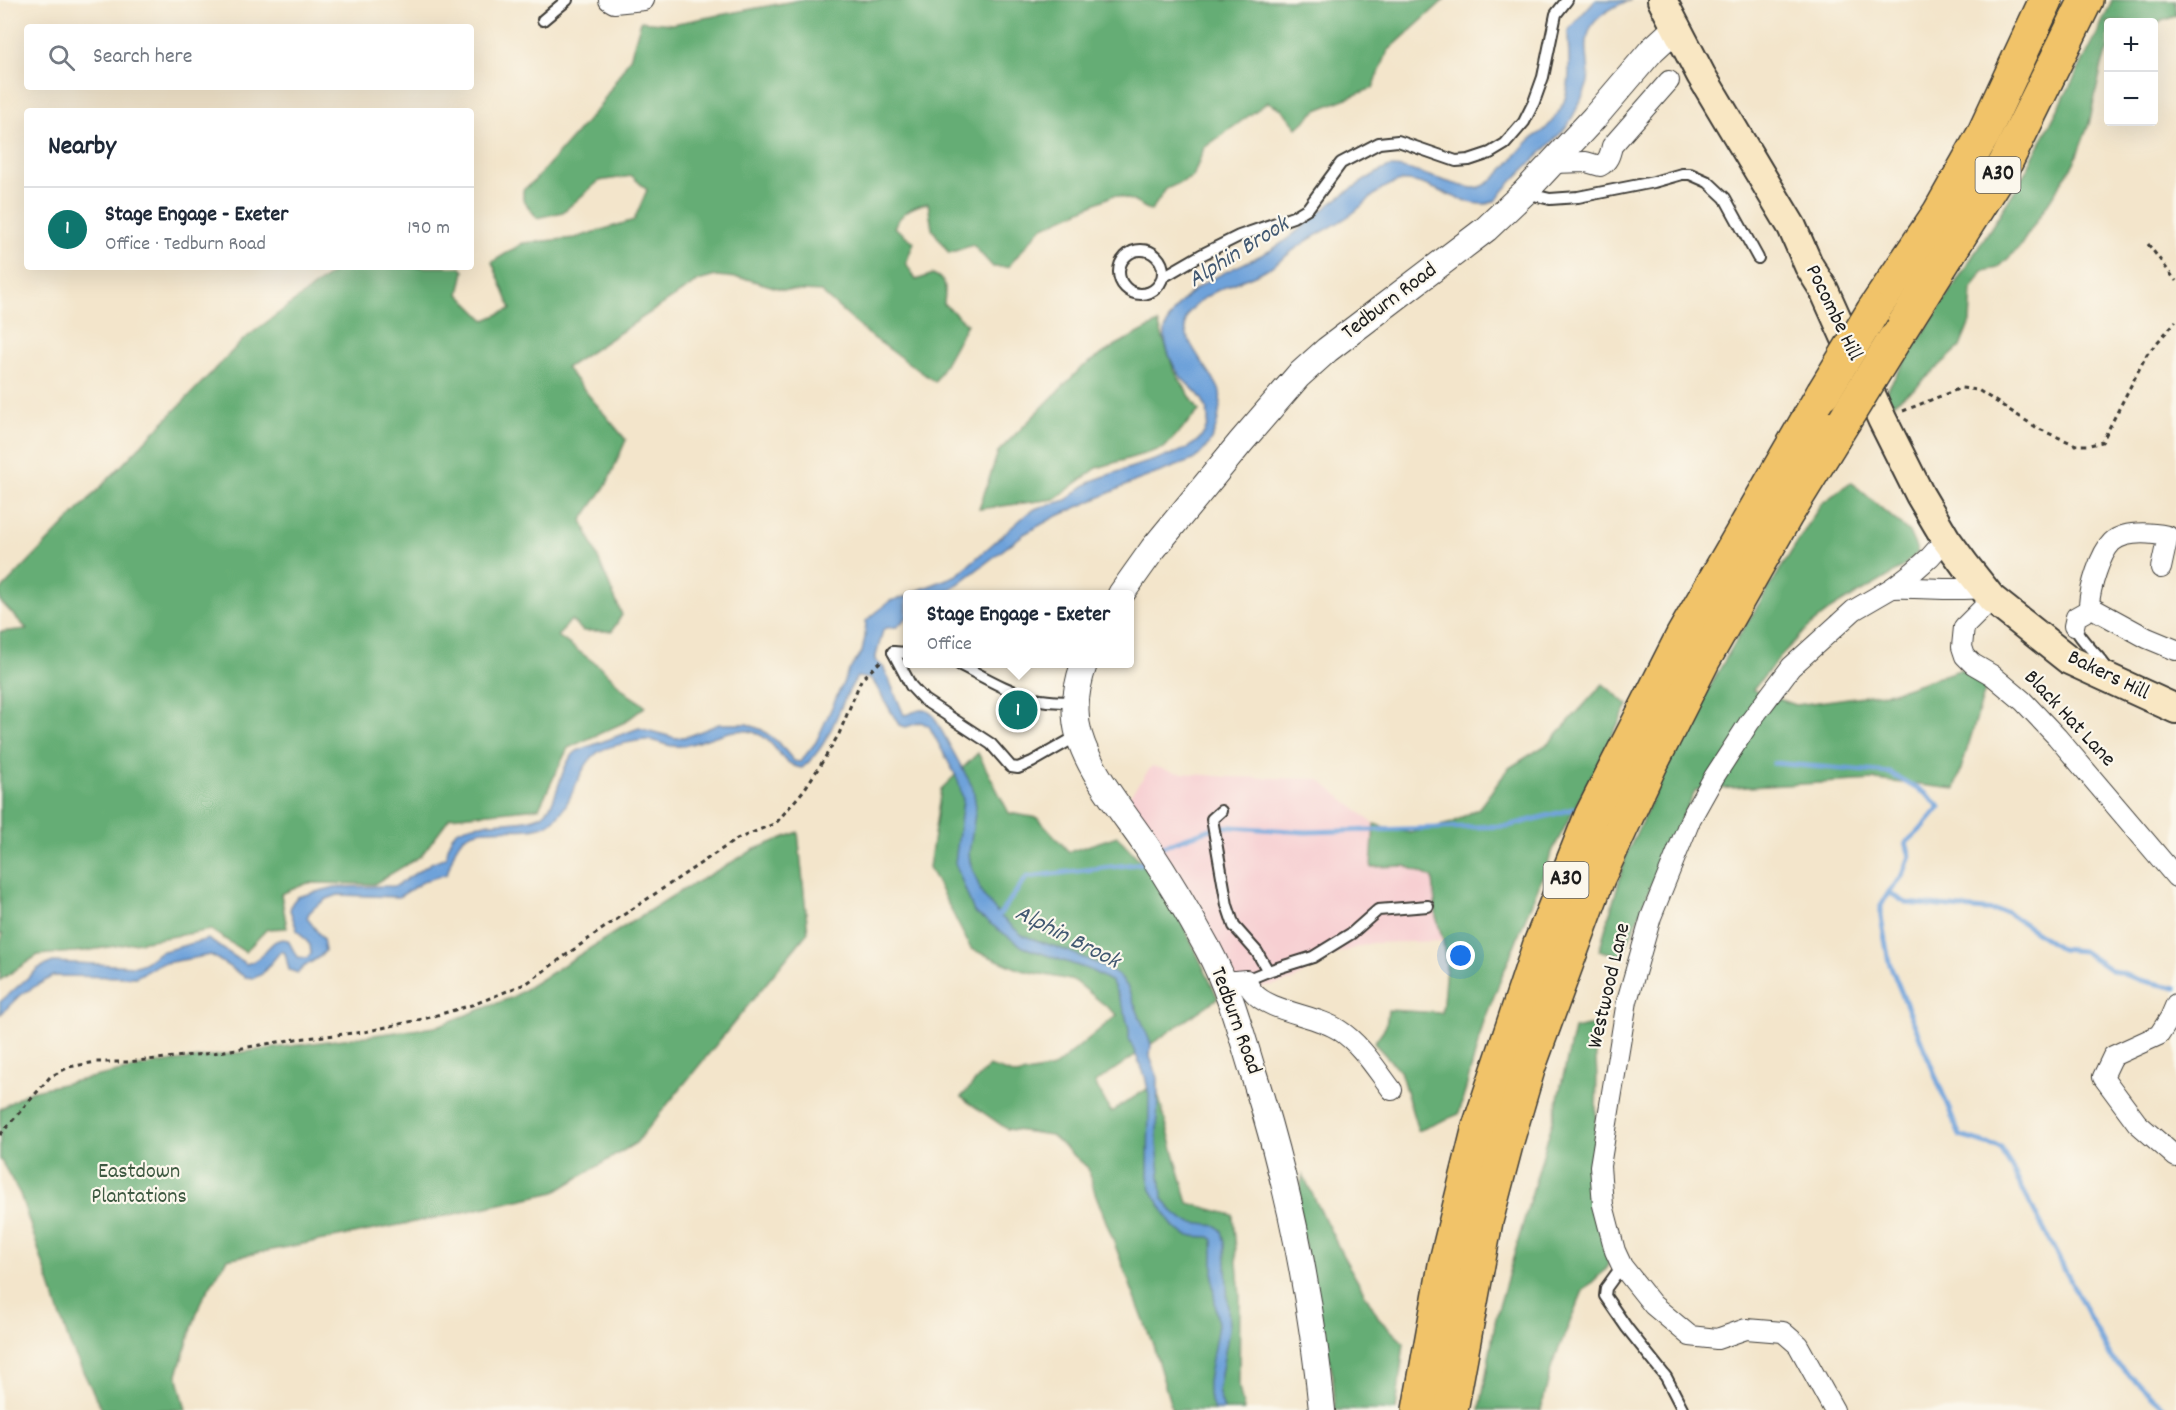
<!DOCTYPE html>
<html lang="en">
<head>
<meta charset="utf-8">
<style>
	body { margin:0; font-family:Dekko,sans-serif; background:#f6f6f7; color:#1f2937 }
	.controls { position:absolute; right:18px; top:18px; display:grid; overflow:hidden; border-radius:6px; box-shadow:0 6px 24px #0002 }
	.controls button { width:54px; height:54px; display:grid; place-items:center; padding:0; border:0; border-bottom:2px solid #e0e1e3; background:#fff; color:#1f2937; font:30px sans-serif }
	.you { position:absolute; left:1461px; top:956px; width:21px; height:21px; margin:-15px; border:4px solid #fff; border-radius:50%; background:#1a73e8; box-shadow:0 0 0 9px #1a73e833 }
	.badge { display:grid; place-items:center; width:39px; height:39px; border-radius:50%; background:#0f766e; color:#fff; font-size:20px; font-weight:700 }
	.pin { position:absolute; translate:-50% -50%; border:3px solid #fff; box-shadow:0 2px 6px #0006 }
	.popup { position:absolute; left:903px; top:590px; width:231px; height:78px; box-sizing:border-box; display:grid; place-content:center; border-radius:6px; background:#fff; filter:drop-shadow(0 2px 4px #0005); font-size:20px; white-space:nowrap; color:#747a83 }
	.popup b { font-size:22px; color:#1f2937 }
	.popup::after { content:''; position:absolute; left:50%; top:100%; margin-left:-12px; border:12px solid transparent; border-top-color:#fff }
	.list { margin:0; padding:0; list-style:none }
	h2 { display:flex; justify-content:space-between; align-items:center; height:78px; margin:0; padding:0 24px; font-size:26px }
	h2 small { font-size:20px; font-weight:400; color:#747a83 }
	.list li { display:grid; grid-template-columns:39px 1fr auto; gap:18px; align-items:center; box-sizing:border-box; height:84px; padding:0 24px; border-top:2px solid #e0e1e3 }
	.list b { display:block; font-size:22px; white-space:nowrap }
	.list p { margin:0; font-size:20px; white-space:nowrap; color:#747a83 }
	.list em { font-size:20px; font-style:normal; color:#747a83 }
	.icon { flex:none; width:33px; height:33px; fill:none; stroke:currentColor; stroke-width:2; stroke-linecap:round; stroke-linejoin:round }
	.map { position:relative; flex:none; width:2176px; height:1410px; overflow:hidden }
	.search { position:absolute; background:#fff; box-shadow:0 6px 24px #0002; left:24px; top:24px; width:450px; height:66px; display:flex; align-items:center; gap:15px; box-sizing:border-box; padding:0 21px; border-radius:6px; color:#747a83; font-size:22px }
	.panel { position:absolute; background:#fff; box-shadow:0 6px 24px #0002; left:24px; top:108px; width:450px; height:162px; border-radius:6px }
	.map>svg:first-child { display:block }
	.built { fill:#f7cfd2 }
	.forest { fill:#65ad74; stroke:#406448; stroke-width:1.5 }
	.water { fill:#6ea2da; stroke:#455f7b; stroke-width:1.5 }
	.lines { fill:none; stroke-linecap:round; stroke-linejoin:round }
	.stream { stroke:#6ea2da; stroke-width:5 }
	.service-casing { stroke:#3c3a36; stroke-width:14 }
	.minor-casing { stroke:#3c3a36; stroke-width:22 }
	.tertiary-casing { stroke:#3c3a36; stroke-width:28 }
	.secondary-casing { stroke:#3c3a36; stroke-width:32 }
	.trunk-casing { stroke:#3c3a36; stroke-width:36 }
	.path { stroke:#3c3a36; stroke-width:3; stroke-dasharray:4.5 4.5; stroke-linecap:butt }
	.service { stroke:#fff; stroke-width:10 }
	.minor { stroke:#fff; stroke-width:20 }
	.tertiary { stroke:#fff; stroke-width:26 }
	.secondary { stroke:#f9e7c3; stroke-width:28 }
	.trunk { stroke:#f1c369; stroke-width:33 }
	.trunk-bridge-casing { stroke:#3c3a36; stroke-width:36; stroke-linecap:butt }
	.trunk-bridge { stroke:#f1c369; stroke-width:33 }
	.labels { text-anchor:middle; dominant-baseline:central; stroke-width:4.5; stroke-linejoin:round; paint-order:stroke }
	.shield { fill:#fbf7ec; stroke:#5f5e5a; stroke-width:1.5 }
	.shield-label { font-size:21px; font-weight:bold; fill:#1c1c1c }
	.street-label { font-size:22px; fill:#1c1c1c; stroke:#fbf7ec }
	.park-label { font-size:22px; fill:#3e5941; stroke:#fbf7ec }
	.water-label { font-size:24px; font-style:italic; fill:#415871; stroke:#fbf7ec }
</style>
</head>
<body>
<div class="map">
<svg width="2176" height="1410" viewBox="0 0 2176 1410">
	<rect width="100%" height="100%" fill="#fbf7ec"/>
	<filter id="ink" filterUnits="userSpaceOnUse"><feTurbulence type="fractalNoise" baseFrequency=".0167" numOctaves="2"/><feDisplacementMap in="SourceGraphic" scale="12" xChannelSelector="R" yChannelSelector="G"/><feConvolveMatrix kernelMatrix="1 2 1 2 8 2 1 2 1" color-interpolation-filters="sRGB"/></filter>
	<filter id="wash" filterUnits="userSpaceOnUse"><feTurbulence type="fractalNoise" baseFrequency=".008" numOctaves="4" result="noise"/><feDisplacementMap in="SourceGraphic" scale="24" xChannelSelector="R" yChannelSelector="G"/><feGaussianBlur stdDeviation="1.35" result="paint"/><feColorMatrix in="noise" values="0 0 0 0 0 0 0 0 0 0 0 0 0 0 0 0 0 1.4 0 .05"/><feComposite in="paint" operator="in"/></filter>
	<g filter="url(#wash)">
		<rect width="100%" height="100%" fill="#f3e5cb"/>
		<polygon class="built" points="1152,766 1173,772 1227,777 1318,779 1374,824 1371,866 1406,866 1433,878 1436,916 1443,941 1371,943 1328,956 1292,981 1237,992 1127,799"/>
		<g class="forest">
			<path d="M799,0H1444L1388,51L1373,88L1317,110L1297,128L1282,109L1268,102L1204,148L1193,177L1166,189L1151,211L1131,200L1114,195L1041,228L1008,267H993L973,245L949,253L932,229L928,203C913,206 902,212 894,227L914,242L906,263L916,280L933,274C949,282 945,288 944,304L967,324L935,382L868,334L821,292L784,290L747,279L716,276L698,281L566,368L626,440L607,484L582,520L622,615L612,631H583L571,620L558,636L603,669L629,695L646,706L625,722L568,748L539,808L450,817L421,856L374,884L308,883L281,894L287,928L267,929L245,952L211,930L85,951L38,955L0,980V944L3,934L0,933V632L27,629L0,601V591L243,340L340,267H460L464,271L459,294L485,320L511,309L492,262L523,243L575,238L634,220L647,190L632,176L599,181L563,212L537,218L523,200V190L535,180L599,107L630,58L641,21L672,24Z"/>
			<polygon points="2112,0 2176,0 2176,16 2154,24 2154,22 2108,22 2108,49 2102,65 2089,124 2074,163 2019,248 1998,268 1983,271 1972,289 1970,322 1960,347 1913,390 1888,406 1881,399 2019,184 2097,34"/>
			<polygon points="1158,323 1174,370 1199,411 1164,448 1097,468 1055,499 979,509 998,452 1081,368 1116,345"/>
			<path d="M1851,482L1909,532L1918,552C1895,578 1859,591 1830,610C1800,631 1776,662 1753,690L1796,705L1893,692L1962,669L1986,687L1955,789L1875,780L1696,790L1667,847L1623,955L1599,951L1627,853L1683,734L1737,639L1821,504Z"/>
			<polygon points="1603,684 1628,705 1553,850 1484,1021 1459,1114 1418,1131 1400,1071 1374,1043 1386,1026 1388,1010 1442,1013 1446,967 1443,941 1436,916 1433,878 1406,866 1371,867 1374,824 1410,833 1452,823 1479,808 1509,768 1549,743"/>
			<polygon points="978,753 1009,813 1038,818 1069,852 1117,836 1165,887 1218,998 1095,1083 1111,1112 1155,1084 1188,1203 1233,1215 1240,1297 1239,1387 1244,1410 1172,1410 1153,1345 1094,1190 1088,1168 1051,1135 1007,1129 961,1097 989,1066 1016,1075 1053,1068 1117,1015 1075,981 1021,970 971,949 929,867 941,789"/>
			<polygon points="798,832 808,932 636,1143 555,1192 450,1215 227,1259 201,1301 177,1374 186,1410 102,1410 70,1345 20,1194 0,1159 0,1109 30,1091 154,1064 435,1027 513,997 674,895 755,849"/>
			<polygon points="1594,1025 1597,1077 1594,1178 1611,1248 1607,1268 1583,1291 1552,1365 1541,1410 1480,1410 1496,1317 1553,1120 1574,1029"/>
			<polygon points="1303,1175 1343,1256 1380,1320 1404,1343 1396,1410 1335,1410 1333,1376 1296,1206"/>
		</g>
		<g class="water">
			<path d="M1595,0H1631C1616,5 1594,16 1589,32C1583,48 1591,66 1588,82C1585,93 1573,118 1566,127C1548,149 1524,167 1505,189C1502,192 1498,200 1493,202C1470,213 1427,178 1402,181C1381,185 1368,201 1353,213C1337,225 1318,233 1302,244C1290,252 1279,263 1265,270C1241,283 1209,288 1190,311C1171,335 1214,370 1220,392C1221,396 1220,401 1220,405C1218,427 1212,447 1193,460L1136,481L1053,518L1024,534L945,594H909L957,575L1028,513L1037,508L1067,500L1081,488L1094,480C1114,473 1135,466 1155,460C1164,456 1175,454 1185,449C1209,437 1216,416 1198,394C1193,389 1187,384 1182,378C1172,366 1160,339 1167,324C1186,279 1239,270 1276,247C1296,234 1314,216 1333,202C1347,192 1372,174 1387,168C1402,162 1452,187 1474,188C1494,189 1517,150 1531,139C1535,136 1539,134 1543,131C1549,126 1558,114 1562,106C1573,84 1568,54 1568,30Z"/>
			<path d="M907,596V617L897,627L886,628L883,630L875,660L884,668L904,715C916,713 922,704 933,715L973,788L976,807L969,853L970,862L982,894L999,915L1022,935L1067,951L1108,968L1118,975L1127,986L1151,1044L1150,1057L1158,1078L1157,1142L1162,1197L1171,1210L1184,1220L1192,1223L1217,1226L1222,1231L1225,1243L1229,1329L1218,1391L1224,1410H1214L1208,1392V1381L1218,1325L1213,1286V1240L1210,1237L1188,1236L1174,1228L1151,1190L1148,1176L1149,1095L1145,1076L1129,1039V1030L1124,1009L1112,982L1090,970L1023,947L974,912L955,863L963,800L958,780L929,726L921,722L906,727L899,725L872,679L857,677C836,708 833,743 802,768C780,765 776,740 756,733C730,724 706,743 681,746C669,748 661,742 650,740C640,739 603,747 597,753C574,771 574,809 548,824C522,838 473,818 458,844C453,853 450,865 447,874L424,881L399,897L338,895L327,899L315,907L309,913L307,918L323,939L325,951C317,962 307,961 298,973L289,970L285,953L281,951L262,974L254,978L245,977L211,955L159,964L136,977L53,976L20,995L0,1015V1002L39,968L53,962L136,966L144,963L160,952L208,939L246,964C266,960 270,934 288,940L297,957L307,958L311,953L310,945L297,930L290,910L292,903L297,897L335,887L396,886L431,863L446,857C448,850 448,841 453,835C467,817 521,827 542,815C560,803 558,765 577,751L639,728L676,738L689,736L719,724H747L762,730L778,742L794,761L800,762L816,742L848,672L862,652L865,637L866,621L890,601Z"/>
		</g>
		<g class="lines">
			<g class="stream">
				<polyline points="1774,763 1890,773 1926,794 1940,807 1924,826 1906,843 1910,856 1903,875 1889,892 1906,903 2007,912 2061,949 2083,951 2111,970 2140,980 2176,988"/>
				<polyline points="1163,846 1219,826 1305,832 1508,826 1577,808"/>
				<polyline points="1889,892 1881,905 1881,917 1889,962 1960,1136 2001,1148 2111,1358 2167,1410"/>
				<polyline points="994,918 999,915 1027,877 1144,863"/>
			</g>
		</g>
	</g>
	<g filter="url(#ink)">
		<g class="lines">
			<defs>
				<g id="service">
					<polyline points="543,20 567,0"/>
					<polyline points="1525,193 1550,199 1578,197 1654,182 1682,174 1690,174 1708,182 1725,198 1758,258"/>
					<circle cx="1141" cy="272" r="22"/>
					<polyline points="1163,277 1201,255 1239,236 1293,217 1308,208 1341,163 1379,143 1398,141 1456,161 1469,160 1490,153 1505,144 1524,122 1534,102 1543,77 1556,14 1567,0"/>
					<path d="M2074,626C2082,644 2098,653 2108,670"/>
					<polyline points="893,652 911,686 924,700 991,744 1011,767 1018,768 1032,762 1079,735"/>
					<polyline points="893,652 907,653"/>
					<path d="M959,664C985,678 1012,694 1041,700C1052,702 1064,702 1075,702"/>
					<polyline points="1221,811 1212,819 1227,905 1234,926 1257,952 1268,971"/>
					<polyline points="1246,980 1268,971 1313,957 1352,933 1378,910 1428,906"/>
					<polyline points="1622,1266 1606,1288 1605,1296 1627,1328 1666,1377 1683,1410"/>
				</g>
				<g id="minor">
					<polyline points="609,0 614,3 644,0"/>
					<path d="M1553,163L1586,162L1600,166C1608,162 1610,155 1612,146L1669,81"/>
					<path d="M1892,588C1923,587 1952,591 1983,588"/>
					<polyline points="1992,599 1964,627 1962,647 1965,656 1973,664 1992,675 2023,701 2057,737 2176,877"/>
					<path d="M2092,608L2089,605C2090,588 2100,554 2112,542C2126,530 2152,533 2168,536L2161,568"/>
					<polyline points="2074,626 2076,617 2092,608 2147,638 2176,650"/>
					<path d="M1224,982L1246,980C1248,984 1250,989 1253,992C1269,1012 1317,1015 1339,1030C1361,1044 1376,1069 1392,1090"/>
					<polyline points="2176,1004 2170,1018 2159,1035 2113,1056 2103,1077 2137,1123 2176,1157"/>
					<polyline points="1834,1410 1798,1345 1783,1332 1746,1329 1717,1339 1690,1336 1653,1305 1622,1266 1615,1251 1603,1205 1600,1166 1627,1001 1651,917 1691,818 1714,777 1749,723 1791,667 1854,610 1892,588 1913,572 1930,557 1946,539"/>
				</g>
				<g id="tertiary">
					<polyline points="1121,594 1153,549 1241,442 1298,376 1327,350 1486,229 1524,193 1594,118 1652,50 1677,27"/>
					<path d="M1084,664C1076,687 1072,711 1079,735C1090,774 1125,814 1147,847C1169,880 1189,914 1208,949C1229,988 1240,1030 1253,1072C1288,1182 1311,1295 1322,1410"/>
				</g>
				<polyline id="secondary" points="1662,0 1701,75 1792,227 1809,266 1824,290 1882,419 1920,495 1946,539 1965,565 1992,599 2069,660 2176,709"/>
				<g id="trunk">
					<polyline points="1873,311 1939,213 1983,135 2046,0"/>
					<polyline points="1894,340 2005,164 2086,0"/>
					<polyline points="1419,1410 1445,1265 1479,1127 1540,944 1591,816 1683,635 1823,393"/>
					<polyline points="1451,1410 1486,1221 1507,1141 1529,1066 1598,878 1650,766 1704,659 1786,515 1844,421"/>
				</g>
			</defs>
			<use href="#service" class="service-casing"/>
			<use href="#minor" class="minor-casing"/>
			<use href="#tertiary" class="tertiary-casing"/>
			<use href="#secondary" class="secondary-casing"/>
			<use href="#trunk" class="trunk-casing"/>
			<g class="path">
				<polyline points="2148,244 2176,281"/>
				<polyline points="1903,411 1961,388 1978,390 2039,429 2076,445 2090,445 2102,442 2147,354 2176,321"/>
				<polyline points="0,1135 50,1077 69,1067 96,1062 128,1062 213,1053 296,1039 364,1032 427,1018 475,1004 527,983 601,930 737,839 776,823 804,790 821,764 839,734 861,680 882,660"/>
			</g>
			<use href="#service" class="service"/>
			<use href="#minor" class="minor"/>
			<use href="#tertiary" class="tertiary"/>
			<use href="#secondary" class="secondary"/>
			<use href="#trunk" class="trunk"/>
			<defs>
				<g id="trunk-bridge">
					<polyline points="1823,393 1873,311"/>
					<polyline points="1844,421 1894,340"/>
				</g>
			</defs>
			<use href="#trunk-bridge" class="trunk-bridge-casing"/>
			<use href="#trunk-bridge" class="trunk-bridge"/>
		</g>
	</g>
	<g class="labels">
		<g class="shield">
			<rect x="1975.5" y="157" width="45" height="36" rx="4.5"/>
			<rect x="1543.5" y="862" width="45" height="36" rx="4.5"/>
		</g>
		<g class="shield-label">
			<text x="1998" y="175">A30</text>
			<text x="1566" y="880">A30</text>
		</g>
		<g class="street-label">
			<text transform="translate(1390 302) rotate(-37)">Tedburn Road</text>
			<text transform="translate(1833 313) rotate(64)">Pocombe Hill</text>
			<text transform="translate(2108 676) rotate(26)">Bakers Hill</text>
			<text transform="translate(2069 719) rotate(47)">Black Hat Lane</text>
			<text transform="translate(1610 986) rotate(-77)">Westwood Lane</text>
			<text transform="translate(1235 1021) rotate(70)">Tedburn Road</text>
		</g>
		<g class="park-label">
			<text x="139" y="1172">Eastdown<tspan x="139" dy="25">Plantations</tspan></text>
		</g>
		<g class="water-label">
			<text transform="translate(1239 253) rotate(-32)">Alphin Brook</text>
			<text transform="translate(1067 938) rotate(27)">Alphin Brook</text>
		</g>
	</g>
</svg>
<div class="controls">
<button>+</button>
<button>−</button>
</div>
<div class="you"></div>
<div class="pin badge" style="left:1018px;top:710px">1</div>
<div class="popup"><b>Stage Engage - Exeter</b>Office</div>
<div class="search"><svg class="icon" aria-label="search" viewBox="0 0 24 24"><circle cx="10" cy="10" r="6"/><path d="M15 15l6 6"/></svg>Search here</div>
<section class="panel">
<h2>Nearby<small></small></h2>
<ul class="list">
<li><span class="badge">1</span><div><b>Stage Engage - Exeter</b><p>Office · Tedburn Road</p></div><em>190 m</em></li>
</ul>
</section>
</div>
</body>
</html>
